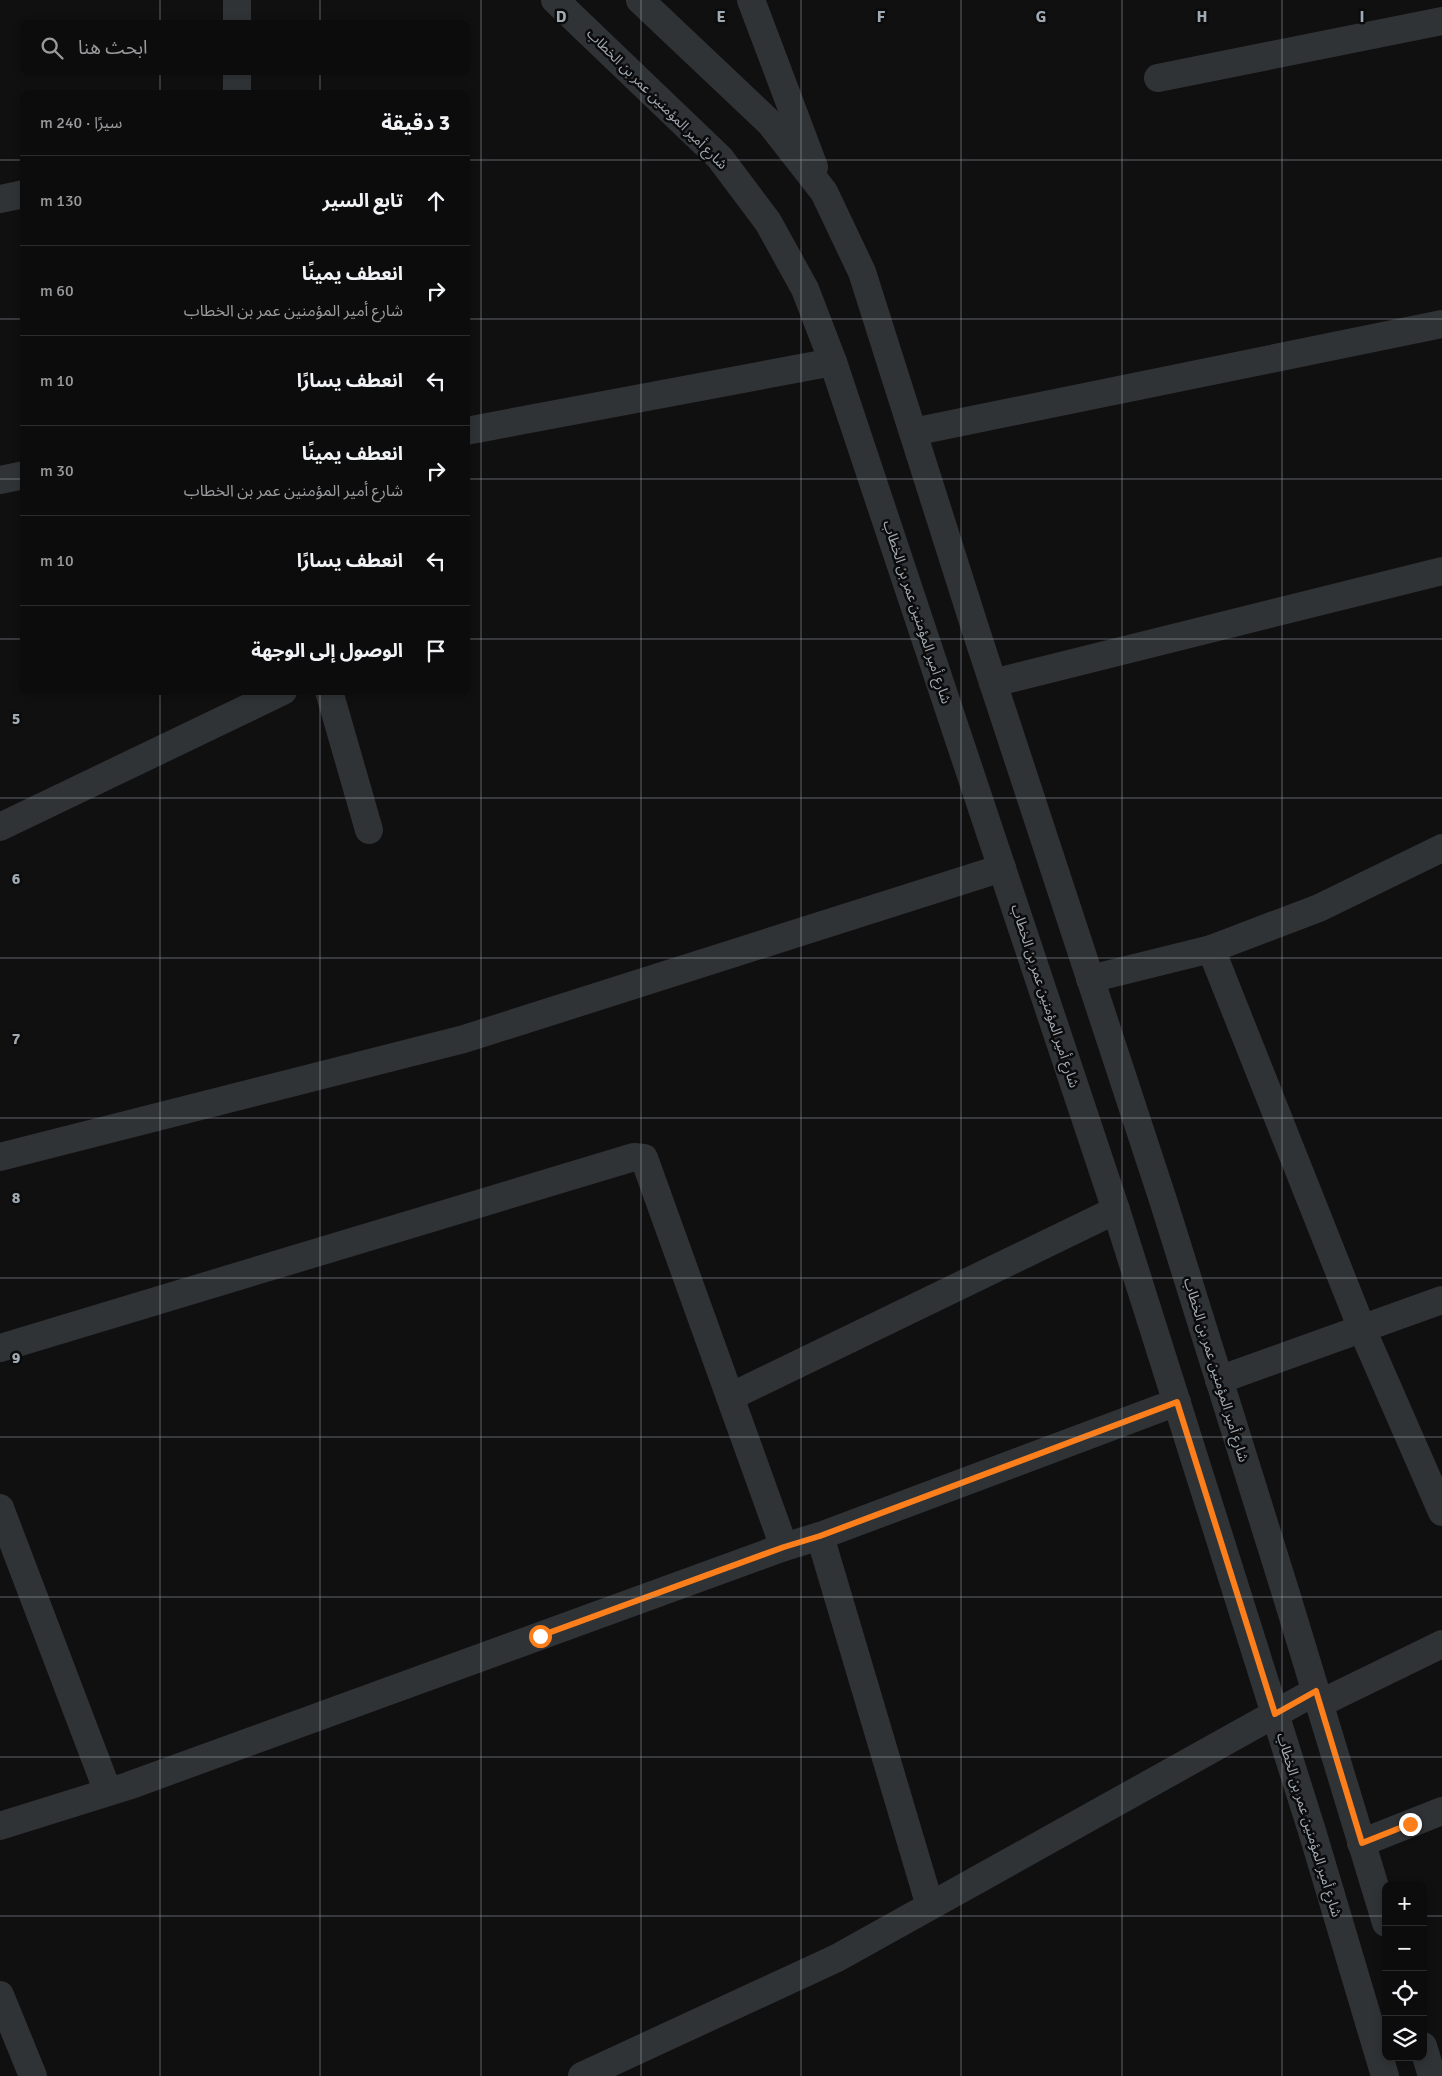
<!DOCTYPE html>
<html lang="ar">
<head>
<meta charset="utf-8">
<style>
	body { margin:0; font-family:Signika,"Noto Sans Arabic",sans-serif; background:#1a1a1b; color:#f1f3f6; direction:rtl }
	.controls { position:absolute; right:15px; bottom:15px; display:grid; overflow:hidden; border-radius:10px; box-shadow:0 2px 8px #0003 }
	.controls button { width:45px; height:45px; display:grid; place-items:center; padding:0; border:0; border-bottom:1px solid #2c2c2e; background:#0c0c0d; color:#f1f3f6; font:25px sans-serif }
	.stop { position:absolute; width:15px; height:15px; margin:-11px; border:4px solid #fd7f1c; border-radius:50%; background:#fff }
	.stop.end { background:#fd7f1c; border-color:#fff; box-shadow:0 1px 5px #0008 }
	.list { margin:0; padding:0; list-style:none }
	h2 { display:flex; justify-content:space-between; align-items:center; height:65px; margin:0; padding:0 20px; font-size:21px }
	h2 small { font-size:16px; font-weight:400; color:#9a9b9d }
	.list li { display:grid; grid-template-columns:32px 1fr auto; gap:15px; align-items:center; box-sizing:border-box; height:90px; padding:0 20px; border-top:1px solid #2c2c2e }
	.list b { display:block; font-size:19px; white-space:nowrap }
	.list p { margin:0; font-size:16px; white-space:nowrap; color:#9a9b9d }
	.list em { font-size:16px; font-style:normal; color:#9a9b9d }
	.icon { flex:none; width:28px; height:28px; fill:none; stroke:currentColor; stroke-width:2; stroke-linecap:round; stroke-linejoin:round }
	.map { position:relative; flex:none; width:1442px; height:2076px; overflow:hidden; direction:ltr }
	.search { position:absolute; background:#0c0c0d; box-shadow:0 2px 8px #0003; left:20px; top:20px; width:450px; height:55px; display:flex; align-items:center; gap:12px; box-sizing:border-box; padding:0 18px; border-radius:10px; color:#9a9b9d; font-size:19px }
	.panel { position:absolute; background:#0c0c0d; box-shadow:0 2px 8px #0003; left:20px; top:90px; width:450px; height:605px; border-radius:10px; direction:rtl }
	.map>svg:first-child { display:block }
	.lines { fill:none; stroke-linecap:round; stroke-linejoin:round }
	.minor { stroke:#303336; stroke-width:28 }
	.route { stroke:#fd7f1c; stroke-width:6 }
	.grid { fill:none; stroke:#a0aab3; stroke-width:1; stroke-opacity:0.55 }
	.labels { text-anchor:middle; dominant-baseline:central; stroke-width:5; stroke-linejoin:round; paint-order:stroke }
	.street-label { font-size:14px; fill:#a0aab3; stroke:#0b0b0c }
	.grid-label { font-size:16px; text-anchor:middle; font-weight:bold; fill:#a0aab3; stroke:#0b0b0c; stroke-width:5; stroke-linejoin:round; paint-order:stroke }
</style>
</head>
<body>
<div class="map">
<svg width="1442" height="2076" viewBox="0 0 1442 2076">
	<rect width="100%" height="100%" fill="#101011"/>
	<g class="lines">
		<g class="minor">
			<polyline points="237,0 237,24"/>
			<polyline points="555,0 720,158 768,222 805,289 833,362 1116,1210 1312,1831 1385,2076"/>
			<polyline points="640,0 770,123 824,192 862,272 976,631 1164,1203 1287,1597 1386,1923"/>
			<polyline points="751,0 814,167"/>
			<polyline points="237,71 237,94"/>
			<polyline points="1158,78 1442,21"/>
			<polyline points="0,199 24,194"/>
			<polyline points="466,431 833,362"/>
			<polyline points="913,432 1442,324"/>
			<polyline points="0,480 24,475"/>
			<polyline points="993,683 1442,571"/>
			<polyline points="329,691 369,830"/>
			<polyline points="0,827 283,691"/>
			<polyline points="1211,949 1362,1329 1442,1512"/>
			<polyline points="1090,979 1211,949 1319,908 1442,848"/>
			<polyline points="0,1157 464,1039 1002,868"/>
			<polyline points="0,1348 634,1157 644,1158 784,1547"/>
			<polyline points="1219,1380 1442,1300"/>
			<polyline points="730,1397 1116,1210"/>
			<polyline points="0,1508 108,1792"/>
			<polyline points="820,1536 930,1906"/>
			<polyline points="1319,1704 1442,1644"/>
			<polyline points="0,1826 128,1786 784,1547 820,1536 1177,1402"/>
			<polyline points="1361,1843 1442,1811"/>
			<polyline points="0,1995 33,2076"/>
			<polyline points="1423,2046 1432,2076"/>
			<polyline points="582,2076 837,1958 1316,1691"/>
		</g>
	</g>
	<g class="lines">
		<polyline class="route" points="540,1636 784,1547 820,1536 1177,1402 1275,1714 1316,1691 1362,1843 1410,1824"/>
	</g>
	<path class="grid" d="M160,0V24M320,0V24M481,0V2076M641,0V2076M801,0V2076M961,0V2076M1122,0V2076M1282,0V2076M160,71V94M320,71V94M0,160H24M466,160H1442M0,319H24M466,319H1442M0,479H24M466,479H1442M0,639H24M466,639H1442M160,691V2076M320,691V2076M0,798H1442M0,958H1442M0,1118H1442M0,1278H1442M0,1437H1442M0,1597H1442M0,1757H1442M0,1916H1386M1423,1916H1442"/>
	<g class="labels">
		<g class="street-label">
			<text transform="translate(657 99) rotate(45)">شارع أمير المؤمنين عمر بن الخطاب</text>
			<text transform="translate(917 612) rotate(72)">شارع أمير المؤمنين عمر بن الخطاب</text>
			<text transform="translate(1045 996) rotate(72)">شارع أمير المؤمنين عمر بن الخطاب</text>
			<text transform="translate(1216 1370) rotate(73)">شارع أمير المؤمنين عمر بن الخطاب</text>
			<text transform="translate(1309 1825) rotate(73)">شارع أمير المؤمنين عمر بن الخطاب</text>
		</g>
	</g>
	<g class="grid-label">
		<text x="561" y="22">D</text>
		<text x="721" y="22">E</text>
		<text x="881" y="22">F</text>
		<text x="1041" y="22">G</text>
		<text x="1202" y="22">H</text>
		<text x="1362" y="22">I</text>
		<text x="16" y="724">5</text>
		<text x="16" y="884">6</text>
		<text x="16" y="1044">7</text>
		<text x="16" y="1203">8</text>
		<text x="16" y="1363">9</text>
	</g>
</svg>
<div class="controls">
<button>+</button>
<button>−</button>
<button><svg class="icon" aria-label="locate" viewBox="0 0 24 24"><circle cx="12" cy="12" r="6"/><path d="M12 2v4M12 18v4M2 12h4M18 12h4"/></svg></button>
<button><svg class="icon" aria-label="layers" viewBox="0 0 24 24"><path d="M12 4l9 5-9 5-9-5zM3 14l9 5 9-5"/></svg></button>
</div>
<div class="stop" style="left:540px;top:1636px"></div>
<div class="stop end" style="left:1410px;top:1824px"></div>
<div class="search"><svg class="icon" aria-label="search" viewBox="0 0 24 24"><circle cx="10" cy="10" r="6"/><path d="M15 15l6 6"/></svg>ابحث هنا</div>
<section class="panel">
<h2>3 دقيقة<small>سيرًا · 240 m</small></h2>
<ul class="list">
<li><svg class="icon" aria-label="ahead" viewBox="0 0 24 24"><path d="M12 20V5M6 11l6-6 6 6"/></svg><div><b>تابع السير</b></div><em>130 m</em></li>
<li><svg class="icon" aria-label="right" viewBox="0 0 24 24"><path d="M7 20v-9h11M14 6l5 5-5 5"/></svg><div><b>انعطف يمينًا</b><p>شارع أمير المؤمنين عمر بن الخطاب</p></div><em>60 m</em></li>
<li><svg class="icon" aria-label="left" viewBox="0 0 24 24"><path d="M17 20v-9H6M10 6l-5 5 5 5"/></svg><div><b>انعطف يسارًا</b></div><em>10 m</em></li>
<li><svg class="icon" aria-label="right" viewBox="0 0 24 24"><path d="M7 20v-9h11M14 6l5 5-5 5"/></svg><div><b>انعطف يمينًا</b><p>شارع أمير المؤمنين عمر بن الخطاب</p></div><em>30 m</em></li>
<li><svg class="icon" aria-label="left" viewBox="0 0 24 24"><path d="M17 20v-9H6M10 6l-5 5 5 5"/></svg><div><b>انعطف يسارًا</b></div><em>10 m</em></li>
<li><svg class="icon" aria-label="arrive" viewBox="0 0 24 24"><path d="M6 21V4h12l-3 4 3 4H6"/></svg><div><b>الوصول إلى الوجهة</b></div></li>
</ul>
</section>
</div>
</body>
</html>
